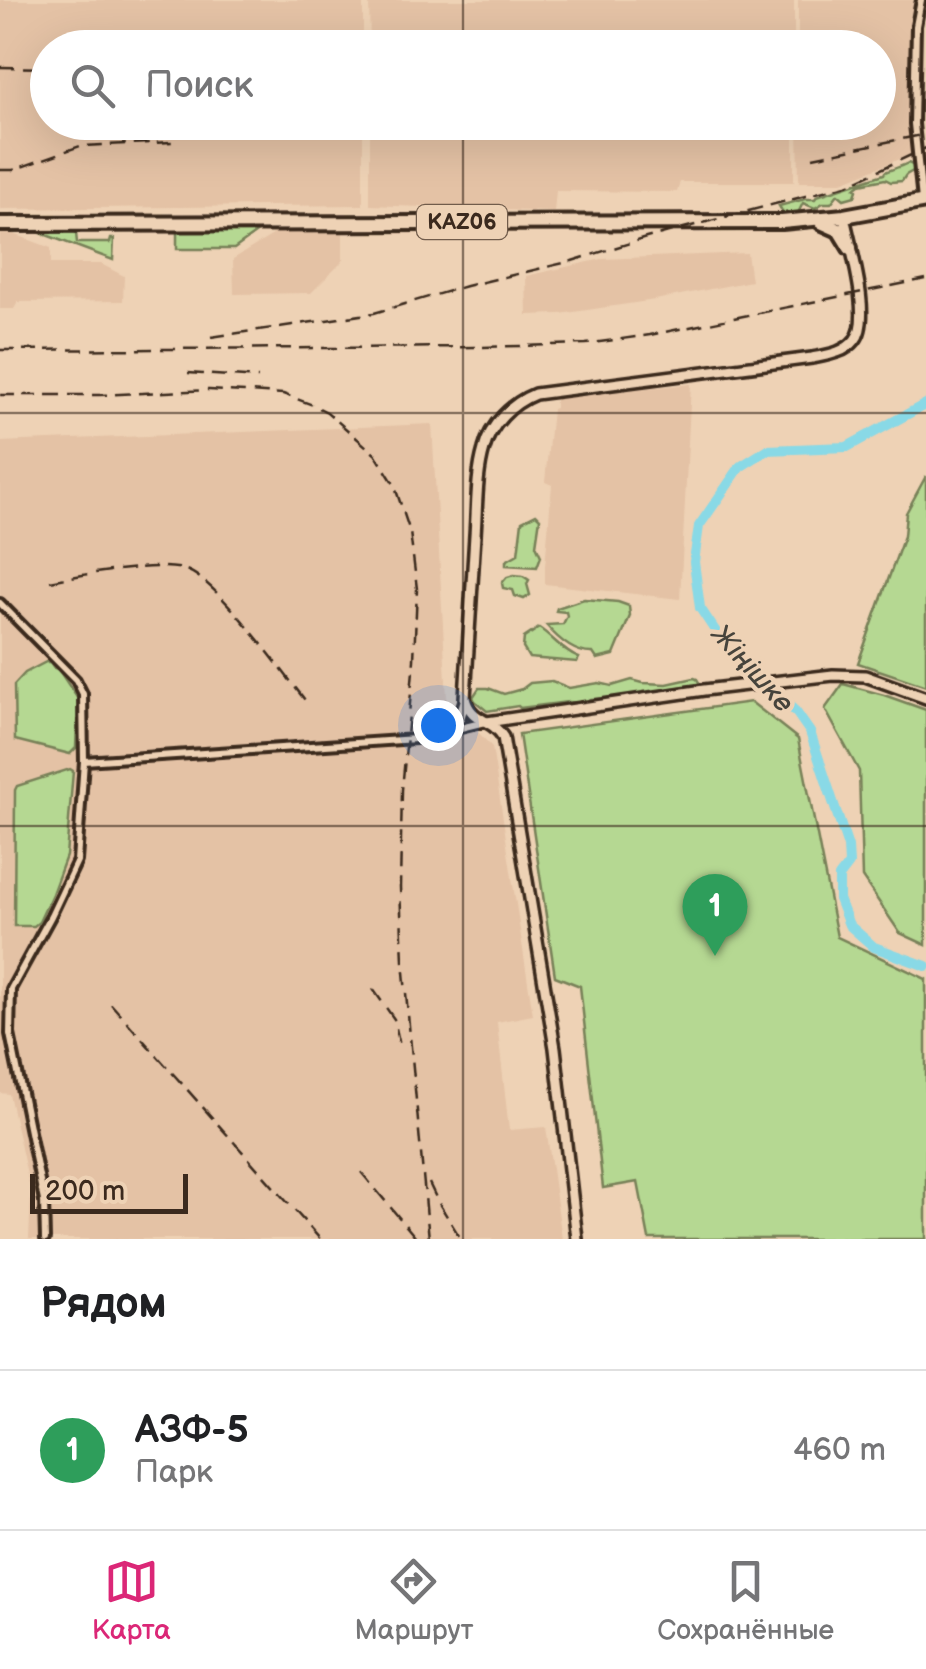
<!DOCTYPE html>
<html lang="ru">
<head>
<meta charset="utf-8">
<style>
	body { margin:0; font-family:"Balsamiq Sans",sans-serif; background:#f2f2f2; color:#202124 }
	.scale { position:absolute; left:30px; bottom:25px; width:158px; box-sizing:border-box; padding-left:10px; border:5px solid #3b2a1e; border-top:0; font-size:28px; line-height:35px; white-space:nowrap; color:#3b2a1e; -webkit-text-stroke:8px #eed2b5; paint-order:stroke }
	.you { position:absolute; left:438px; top:725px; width:35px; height:35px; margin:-25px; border:8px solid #fff; border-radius:50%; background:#1a73e8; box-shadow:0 0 0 15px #1a73e833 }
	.badge { display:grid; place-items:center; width:65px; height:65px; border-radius:50%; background:#db2777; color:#fff; font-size:32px; font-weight:700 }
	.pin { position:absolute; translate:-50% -82px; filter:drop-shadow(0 2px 5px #0008) }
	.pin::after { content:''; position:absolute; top:52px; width:35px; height:30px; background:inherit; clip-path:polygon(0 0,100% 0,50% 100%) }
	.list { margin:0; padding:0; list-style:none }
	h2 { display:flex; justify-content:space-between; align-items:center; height:130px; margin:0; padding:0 40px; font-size:42px }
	h2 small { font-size:32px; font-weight:400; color:#757577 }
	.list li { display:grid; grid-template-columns:65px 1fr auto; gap:30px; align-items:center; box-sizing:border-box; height:160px; padding:0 40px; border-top:2px solid #e0e0e0 }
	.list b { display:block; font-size:38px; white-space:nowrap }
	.list p { margin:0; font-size:32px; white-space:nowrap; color:#757577 }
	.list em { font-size:32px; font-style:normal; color:#757577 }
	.icon { flex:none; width:55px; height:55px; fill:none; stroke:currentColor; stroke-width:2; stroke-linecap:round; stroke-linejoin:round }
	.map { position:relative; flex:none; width:926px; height:1239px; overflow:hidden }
	.search { position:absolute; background:#fff; box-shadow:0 10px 40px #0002; left:30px; right:30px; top:30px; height:110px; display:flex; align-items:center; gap:25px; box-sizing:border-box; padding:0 35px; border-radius:55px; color:#757577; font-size:38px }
	.sheet { height:290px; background:#fff }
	nav { display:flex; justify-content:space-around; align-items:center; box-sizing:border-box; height:140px; border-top:2px solid #e0e0e0; background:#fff; font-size:28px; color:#757577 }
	nav a { display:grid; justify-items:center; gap:5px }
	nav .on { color:#db2777 }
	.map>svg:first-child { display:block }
	.built { fill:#e4c2a5 }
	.green { fill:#b5d892; stroke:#788158; stroke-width:2.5 }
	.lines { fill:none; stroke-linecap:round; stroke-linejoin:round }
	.river { stroke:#89d9e6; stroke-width:10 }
	.street-casing { stroke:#3b2a1e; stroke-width:14 }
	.secondary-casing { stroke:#3b2a1e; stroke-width:16 }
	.highway-casing { stroke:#3b2a1e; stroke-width:20 }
	.street { stroke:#eed2b5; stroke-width:6 }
	.secondary { stroke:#eed2b5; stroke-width:9 }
	.highway { stroke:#eed2b5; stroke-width:12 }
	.rail { stroke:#3b2a1e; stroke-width:2.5; stroke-dasharray:15 8; stroke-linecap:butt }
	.grid { fill:none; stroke:#3b2a1e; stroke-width:2.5; stroke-opacity:0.55 }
	.labels { text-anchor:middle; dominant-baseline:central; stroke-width:9; stroke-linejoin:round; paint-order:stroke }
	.shield { fill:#eed2b5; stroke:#715c4b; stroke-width:2.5 }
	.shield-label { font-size:22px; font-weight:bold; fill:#3b2a1e }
	.water-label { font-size:28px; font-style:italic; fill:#47443c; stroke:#eed2b5 }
</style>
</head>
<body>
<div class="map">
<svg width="926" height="1239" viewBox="0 0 926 1239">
	<rect width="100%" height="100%" fill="#eed2b5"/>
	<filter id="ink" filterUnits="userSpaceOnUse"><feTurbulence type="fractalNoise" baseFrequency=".01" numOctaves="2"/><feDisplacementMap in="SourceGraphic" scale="20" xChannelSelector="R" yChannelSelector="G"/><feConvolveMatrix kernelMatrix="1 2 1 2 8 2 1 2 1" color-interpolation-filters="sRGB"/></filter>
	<g filter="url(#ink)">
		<g class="built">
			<polygon points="0,0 363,0 363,47 48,48 48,122 363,123 363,205 0,209"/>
			<polygon points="369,0 794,0 794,47 370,47"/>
			<polygon points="798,0 917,0 914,153 842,182 799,182 798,123 878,122 878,48 798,47"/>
			<polygon points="370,123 794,123 794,182 680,182 677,192 556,191 554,212 370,205"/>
			<polygon points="343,231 343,261 311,293 234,294 233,259 276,233"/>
			<polygon points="0,234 14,234 51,248 51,264 101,264 124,276 123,301 18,302 14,309 0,309"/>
			<polygon points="747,253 751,281 655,300 560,314 527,315 526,276 602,259"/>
			<polygon points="691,384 680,599 545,584 545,566 552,485 545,482 552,409 555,408 555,396"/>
			<polygon points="432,424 447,699 492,747 533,1015 497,1022 509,1130 546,1127 562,1239 29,1239 31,1193 9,1094 0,1093 0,442"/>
		</g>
		<g class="green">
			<path d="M908,163L915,166L913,171L906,175L902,181L891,182L885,179L860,184L855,188L857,190L855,196L844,199L838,194L831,203H823L815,208L803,203L798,213L785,216L779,206L805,199H815L817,196L884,174L885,172C893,169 900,167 908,163Z"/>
			<polygon points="79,228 79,232 76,233 77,243 110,243 111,239 114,239 113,260 33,230"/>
			<polygon points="177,228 262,229 234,249 177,249"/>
			<polygon points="926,476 926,686 858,663 904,536 906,513"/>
			<polygon points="536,514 540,518 536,545 541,556 537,567 506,565 506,561 518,554 522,521"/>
			<polygon points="514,575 523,576 529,580 527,584 530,595 524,599 515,596 513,590 503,588 502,583 507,577"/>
			<path d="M584,599L618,602L629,606L630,616L614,655L597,659L593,653C574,654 558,639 546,625L563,624L567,616L566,612L556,611L557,608Z"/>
			<path d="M539,628C553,637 564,653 579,658L577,662L529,658L523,648L524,638Z"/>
			<polygon points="46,662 50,662 54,668 58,669 78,699 76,748 70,754 15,740 14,685 25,673"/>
			<polygon points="694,678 697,679 700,684 697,687 692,685 612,698 591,699 585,703 568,702 520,708 518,706 487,711 475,701 473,697 479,688 488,688 504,694 522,689 530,683 552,681 569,688 599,683 612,686 632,680 643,683 667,684"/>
			<polygon points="843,684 884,695 926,710 926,945 900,933 862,877 859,771 825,709"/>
			<polygon points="751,702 798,739 837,937 926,979 926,1239 649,1239 638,1182 603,1188 580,986 555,976 519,734"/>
			<polygon points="70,769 73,771 66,856 52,894 39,922 34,926 14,926 15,790 17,786"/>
		</g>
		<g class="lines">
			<polyline class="river" points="926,404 847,447 767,450 740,467 699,526 694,562 700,608 726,647 796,712 810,732 848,847 849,864 839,877 839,899 849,925 874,947 926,966"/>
			<defs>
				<g id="street">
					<polyline points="921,0 916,26 914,124 922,200"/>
					<polyline points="0,603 76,680 83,694 84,761 77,861 51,916 11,989 10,1034 44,1201 45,1239"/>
					<polyline points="84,761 416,739 485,722"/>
				</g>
				<g id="secondary">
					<polyline points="487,722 704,690 833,675 865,676 926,698"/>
					<polyline points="449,730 460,717 465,701"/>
					<path d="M577,1239L555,1048L503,737C491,717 471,723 465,698C468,644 472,589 475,535C477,507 476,476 484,449C490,425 512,403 535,394L812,358C827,355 845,353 855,340C873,319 849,243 844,216"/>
				</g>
				<g id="highway">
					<polyline points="821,222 839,230 850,248"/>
					<polyline points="0,224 782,222 844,216 926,201"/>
				</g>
			</defs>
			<use href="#street" class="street-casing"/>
			<use href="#secondary" class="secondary-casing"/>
			<use href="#highway" class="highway-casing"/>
			<use href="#street" class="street"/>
			<use href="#secondary" class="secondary"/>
			<use href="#highway" class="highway"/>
			<g class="rail">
				<polyline points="0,67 48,68"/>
				<polyline points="813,157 926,134"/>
				<polyline points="0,170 13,170 80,146 172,142"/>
				<polyline points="211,337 374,313 466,286 572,261 646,238 847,185 926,148"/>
				<polyline points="0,350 482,347 586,344 650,335 926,279"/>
				<polyline points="188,373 258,378"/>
				<polyline points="0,395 99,395 209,390 283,394 313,405 327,412 376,455 394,484 410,532 417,589 414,660 402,790 400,887 403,961 429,1239"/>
				<path d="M50,581C79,575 160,561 186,570C218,581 281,670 305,700"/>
				<polyline points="373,989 394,1019 400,1046"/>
				<polyline points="111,1004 320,1239"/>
				<polyline points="361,1172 417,1239"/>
				<polyline points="429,1183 438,1202 461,1239"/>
			</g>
		</g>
	</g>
	<path class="grid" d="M463,0V48M463,122V1239M0,413H926M0,826H926"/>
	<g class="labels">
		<rect class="shield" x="417" y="205" width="90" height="34" rx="8"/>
		<g class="shield-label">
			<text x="462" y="222">KАZ06</text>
		</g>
		<g class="water-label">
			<text transform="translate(752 669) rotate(48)">Жіңішке</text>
		</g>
	</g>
</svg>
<div class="scale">200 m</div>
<div class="you"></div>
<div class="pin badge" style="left:715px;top:956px;background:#2e9e5b">1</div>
<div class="search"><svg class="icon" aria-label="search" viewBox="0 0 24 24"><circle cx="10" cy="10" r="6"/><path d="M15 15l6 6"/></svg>Поиск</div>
</div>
<section class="sheet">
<h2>Рядом<small></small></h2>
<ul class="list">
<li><span class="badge" style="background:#2e9e5b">1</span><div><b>АЗФ-5</b><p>Парк</p></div><em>460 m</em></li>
</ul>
</section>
<nav>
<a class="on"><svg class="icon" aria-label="map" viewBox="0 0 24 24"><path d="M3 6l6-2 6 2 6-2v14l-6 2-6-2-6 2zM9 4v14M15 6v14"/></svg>Карта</a>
<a><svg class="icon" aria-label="directions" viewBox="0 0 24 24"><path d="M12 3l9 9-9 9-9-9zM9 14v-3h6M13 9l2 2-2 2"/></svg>Маршрут</a>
<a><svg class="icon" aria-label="saved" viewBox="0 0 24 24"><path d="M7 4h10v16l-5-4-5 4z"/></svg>Сохранённые</a>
</nav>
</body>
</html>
